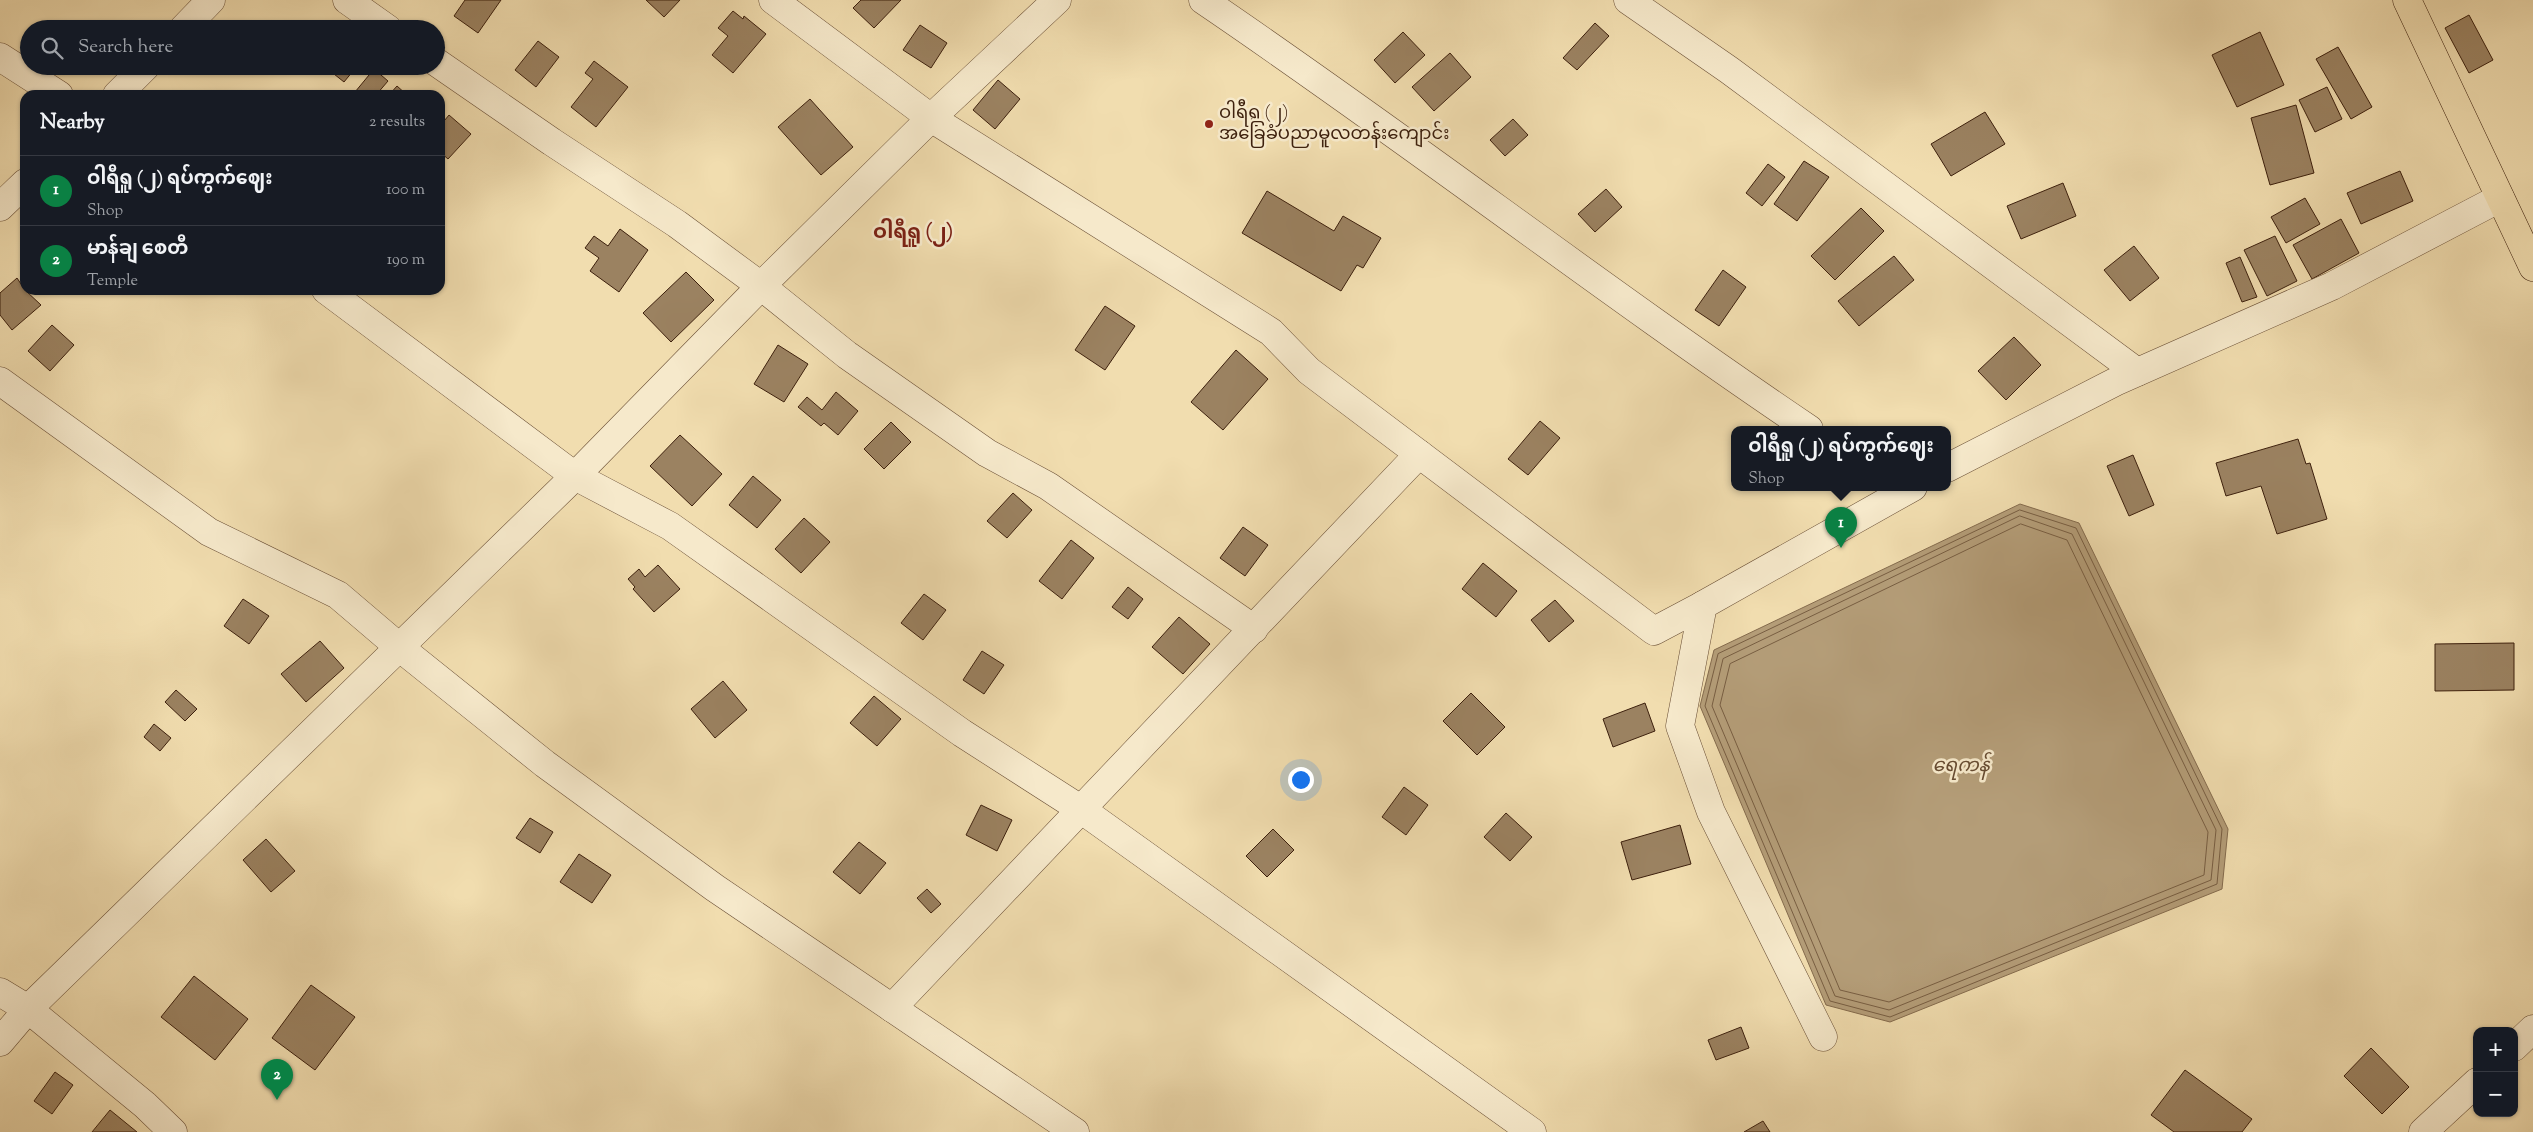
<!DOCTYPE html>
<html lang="en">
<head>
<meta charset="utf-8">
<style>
	body { margin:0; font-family:"Sorts Mill Goudy","Noto Sans Myanmar",serif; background:#242831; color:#f1f3f6 }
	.controls { position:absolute; right:15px; bottom:15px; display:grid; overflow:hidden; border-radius:10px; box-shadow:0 1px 4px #0004 }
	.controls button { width:45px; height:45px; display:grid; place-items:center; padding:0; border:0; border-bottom:1px solid #363941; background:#171b24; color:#f1f3f6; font:25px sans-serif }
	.you { position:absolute; left:1300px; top:779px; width:18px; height:18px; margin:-12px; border:4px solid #fff; border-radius:50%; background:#1a73e8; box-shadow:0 0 0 8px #1a73e833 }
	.badge { display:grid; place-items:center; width:32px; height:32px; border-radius:50%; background:#0b8043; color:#fff; font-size:16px; font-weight:700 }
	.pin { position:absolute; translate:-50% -41px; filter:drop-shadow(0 1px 2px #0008) }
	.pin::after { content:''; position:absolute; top:26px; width:18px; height:15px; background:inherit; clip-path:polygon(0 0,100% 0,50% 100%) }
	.popup { position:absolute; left:1731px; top:426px; width:220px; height:65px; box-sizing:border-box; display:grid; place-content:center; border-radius:10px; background:#171b24; filter:drop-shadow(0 1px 4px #0005); font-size:16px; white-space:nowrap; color:#9ea1a6 }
	.popup b { font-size:19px; color:#f1f3f6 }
	.popup::after { content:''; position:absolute; left:50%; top:100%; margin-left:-10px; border:10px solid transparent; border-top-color:#171b24 }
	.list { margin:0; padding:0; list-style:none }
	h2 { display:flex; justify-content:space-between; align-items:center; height:65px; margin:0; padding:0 20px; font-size:21px }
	h2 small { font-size:16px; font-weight:400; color:#9ea1a6 }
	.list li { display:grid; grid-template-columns:32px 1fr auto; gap:15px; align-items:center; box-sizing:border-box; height:70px; padding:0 20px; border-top:1px solid #363941 }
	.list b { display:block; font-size:19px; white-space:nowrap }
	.list p { margin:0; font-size:16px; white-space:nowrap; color:#9ea1a6 }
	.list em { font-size:16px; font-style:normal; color:#9ea1a6 }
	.icon { flex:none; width:28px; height:28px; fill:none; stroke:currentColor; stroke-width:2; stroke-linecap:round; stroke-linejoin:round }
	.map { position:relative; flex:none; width:2533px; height:1132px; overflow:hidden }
	.search { position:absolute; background:#171b24; box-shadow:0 1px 4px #0004; left:20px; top:20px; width:425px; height:55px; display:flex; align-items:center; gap:12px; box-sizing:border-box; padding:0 18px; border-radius:28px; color:#9ea1a6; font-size:19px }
	.panel { position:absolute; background:#171b24; box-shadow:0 1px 4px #0004; left:20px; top:90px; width:425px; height:205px; border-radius:15px }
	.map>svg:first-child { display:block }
	.water { fill:#b49d78; stroke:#846b4d }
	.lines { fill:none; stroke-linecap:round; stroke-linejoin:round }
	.shore { stroke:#785e42; stroke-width:1 }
	.building { fill:#9b8261; stroke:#3d200d }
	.minor-casing { stroke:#6a4f36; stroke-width:29 }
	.trunk-casing { stroke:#3d200d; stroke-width:29 }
	.minor { stroke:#f6e9cb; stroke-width:28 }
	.trunk { stroke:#f1ddaf; stroke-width:28 }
	.poi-dot { fill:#8f2418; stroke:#f6e9cb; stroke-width:2 }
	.labels { text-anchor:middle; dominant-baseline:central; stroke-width:5; stroke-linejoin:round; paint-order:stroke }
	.poi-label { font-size:18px; fill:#3d200d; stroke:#f6e9cb; text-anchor:start }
	.water-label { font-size:19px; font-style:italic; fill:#674c32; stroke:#f6e9cb }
	.quarter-label { font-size:20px; font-weight:bold; fill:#7a1f14; stroke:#f6e9cb }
</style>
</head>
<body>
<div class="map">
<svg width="2533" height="1132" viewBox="0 0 2533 1132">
	<rect width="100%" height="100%" fill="#f1ddaf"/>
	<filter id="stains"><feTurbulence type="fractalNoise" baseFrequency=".004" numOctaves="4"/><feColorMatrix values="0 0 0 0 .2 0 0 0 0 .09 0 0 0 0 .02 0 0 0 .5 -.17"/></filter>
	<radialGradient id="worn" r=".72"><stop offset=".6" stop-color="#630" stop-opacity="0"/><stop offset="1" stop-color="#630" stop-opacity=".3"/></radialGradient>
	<polygon class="water" points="2020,504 2079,523 2228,829 2222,889 1890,1022 1826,1005 1700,706 1714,650"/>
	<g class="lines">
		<g class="shore">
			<polygon points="2020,510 2076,528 2222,829 2217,884 1890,1017 1830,1001 1705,706 1718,654"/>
			<polygon points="2020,516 2072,534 2216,830 2211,880 1889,1010 1835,996 1712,706 1723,659"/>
			<polygon points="2021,524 2067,540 2208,832 2204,875 1889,1002 1840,990 1720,705 1730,664"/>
		</g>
	</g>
	<g class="building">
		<polygon points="465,0 501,0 478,33 454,16"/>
		<polygon points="646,0 680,0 664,17"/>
		<polygon points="861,0 901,0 874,28 853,8"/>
		<polygon points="733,11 743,19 744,16 766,34 733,73 712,55 728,36 718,28"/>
		<polygon points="2469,15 2493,60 2469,73 2445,28"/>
		<polygon points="1595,23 1609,36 1577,70 1563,58"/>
		<polygon points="920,25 947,43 931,68 903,50"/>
		<polygon points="1403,32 1425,55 1395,83 1374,60"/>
		<polygon points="2260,32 2284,85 2237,107 2212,55"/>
		<polygon points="538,41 559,57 536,87 515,70"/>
		<polygon points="2338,47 2372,107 2351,119 2316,59"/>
		<polygon points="1450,53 1471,77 1434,111 1412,87"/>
		<polygon points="594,61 628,87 596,127 571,107 593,79 585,73"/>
		<polygon points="324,66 357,66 344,82"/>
		<polygon points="374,69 388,81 376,95 359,95 355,92"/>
		<polygon points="998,80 1020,99 995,129 973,110"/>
		<polygon points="397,86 407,95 389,95"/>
		<polygon points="2327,87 2342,119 2315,132 2299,100"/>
		<polygon points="810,99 853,147 821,175 778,127"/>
		<polygon points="2296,105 2314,173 2270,185 2251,118"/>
		<polygon points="1985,112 2005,144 1951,176 1931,144"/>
		<polygon points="449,115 471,134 448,159 440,152 440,126"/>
		<polygon points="1513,119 1528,135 1505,156 1490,140"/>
		<polygon points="1804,161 1829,177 1797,221 1774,204"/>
		<polygon points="1768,164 1785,177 1762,206 1746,193"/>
		<polygon points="2400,171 2413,201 2361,224 2347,193"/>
		<polygon points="2063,183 2076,216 2021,239 2007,206"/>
		<polygon points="1606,189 1622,207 1595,232 1578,214"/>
		<polygon points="1267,191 1334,231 1343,216 1381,238 1363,268 1357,265 1341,291 1242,233"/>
		<polygon points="2305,198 2320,224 2286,243 2271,217"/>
		<polygon points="1861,208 1884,231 1835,280 1811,256"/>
		<polygon points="2341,219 2359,253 2312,279 2293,245"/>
		<polygon points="620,229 648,250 619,292 590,271 599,258 585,248 594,236 608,246"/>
		<polygon points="2275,236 2297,281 2267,296 2244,250"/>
		<polygon points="2134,246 2159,278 2130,301 2104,270"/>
		<polygon points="1894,256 1914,280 1859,326 1838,301"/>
		<polygon points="2240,257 2257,297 2242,302 2226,263"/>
		<polygon points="1723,270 1746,287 1719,326 1695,310"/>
		<polygon points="686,272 714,300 671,342 643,313"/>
		<polygon points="17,278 25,290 41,305 12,330 0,315 0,293"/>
		<polygon points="1105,306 1135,326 1105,370 1075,350"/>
		<polygon points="52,325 74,345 50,371 28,351"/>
		<polygon points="2014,337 2041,365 2006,400 1978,371"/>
		<polygon points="778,345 808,364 784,402 754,384"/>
		<polygon points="1236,350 1268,379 1223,430 1191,402"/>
		<polygon points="836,392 858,411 838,435 824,423 821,426 798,407 807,397 822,410"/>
		<polygon points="1540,421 1560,438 1528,475 1508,459"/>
		<polygon points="891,422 911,442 884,469 864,449"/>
		<polygon points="680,435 722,474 692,506 650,466"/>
		<polygon points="2298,439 2306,464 2310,463 2327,519 2277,534 2261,486 2226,496 2216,463"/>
		<polygon points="2133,455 2154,505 2129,516 2107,466"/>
		<polygon points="753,476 781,500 757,528 729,505"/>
		<polygon points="1013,493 1032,510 1007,538 987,521"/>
		<polygon points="804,518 830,542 801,573 775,549"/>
		<polygon points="1243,527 1268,545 1245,576 1220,558"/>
		<polygon points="1071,540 1094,558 1062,599 1039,581"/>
		<polygon points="1483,563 1517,591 1496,617 1462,589"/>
		<polygon points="658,565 680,589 654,612 633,589 635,587 628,579 639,569 645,577"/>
		<polygon points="1128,587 1143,599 1128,619 1112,607"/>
		<polygon points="924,594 946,610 923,640 901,623"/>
		<polygon points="243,599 269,616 249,644 224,626"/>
		<polygon points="1555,600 1574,621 1549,642 1531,620"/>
		<polygon points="1179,617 1210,644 1183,674 1152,647"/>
		<polygon points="320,641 344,668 306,702 281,674"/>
		<polygon points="2514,643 2514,690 2435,691 2435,644"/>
		<polygon points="982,651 1004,665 984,694 963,680"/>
		<polygon points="723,681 747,710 715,738 691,709"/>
		<polygon points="176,690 197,709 185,721 165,702"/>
		<polygon points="1471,693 1505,727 1477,755 1443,721"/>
		<polygon points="874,696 901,719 877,746 850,723"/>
		<polygon points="1645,703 1655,731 1613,747 1603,719"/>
		<polygon points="154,724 171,738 160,751 144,737"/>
		<polygon points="1404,787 1428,805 1406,835 1382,817"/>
		<polygon points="981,805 1012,820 997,851 966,835"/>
		<polygon points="1506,813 1532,837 1510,861 1484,837"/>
		<polygon points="530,818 553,832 540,853 516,838"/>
		<polygon points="1680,825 1691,864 1632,880 1621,842"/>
		<polygon points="1273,829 1294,850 1267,877 1246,856"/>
		<polygon points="266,839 295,871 271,892 243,860"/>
		<polygon points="859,842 886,863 860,894 833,872"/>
		<polygon points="579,854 611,875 592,903 560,882"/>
		<polygon points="927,889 941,904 931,913 917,898"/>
		<polygon points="194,976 248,1019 215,1060 161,1017"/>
		<polygon points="311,985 355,1017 315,1070 272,1038"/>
		<polygon points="1741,1027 1749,1048 1716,1060 1708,1040"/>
		<polygon points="2371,1048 2409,1087 2382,1114 2344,1076"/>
		<polygon points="2185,1070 2252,1119 2242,1132 2174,1132 2151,1115"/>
		<polygon points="55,1072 73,1085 52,1114 34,1101"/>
		<polygon points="110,1110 137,1132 92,1132"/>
		<polygon points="1763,1121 1770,1132 1744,1132"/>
	</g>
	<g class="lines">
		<defs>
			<g id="minor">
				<polyline points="347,0 388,29"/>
				<polyline points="773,0 931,118 1271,332 1309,371 1654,631 1703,605"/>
				<path d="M1203,0C1408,139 1604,291 1809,429"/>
				<polyline points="1628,0 1729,70 2137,372"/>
				<polyline points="183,29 211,0"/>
				<polyline points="0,57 59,95"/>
				<polyline points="436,62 552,142 677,224 761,286 847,355 987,453 1048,486 1254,629"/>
				<polyline points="117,95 146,66"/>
				<polyline points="0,207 25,183"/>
				<polyline points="326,290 575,476 670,526 962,733 1082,810 1532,1132"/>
				<polyline points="0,381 209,532 338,595 399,647 545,764 715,888 1075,1132"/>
				<polyline points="1947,468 2115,382 2332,286 2500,198"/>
				<polyline points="0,992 28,1009 145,1105 173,1132"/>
				<polyline points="892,1008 1419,454"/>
				<polyline points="1823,1037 1711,812 1680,726 1703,605 1913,487"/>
				<polyline points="0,1042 28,1009 575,476 761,286 931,118 1057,0"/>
				<polyline points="2514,1047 2533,1029"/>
				<polyline points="2423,1132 2477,1082"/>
			</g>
			<polyline id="trunk" points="2407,0 2533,267"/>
		</defs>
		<use href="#minor" class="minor-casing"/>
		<use href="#trunk" class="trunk-casing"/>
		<use href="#minor" class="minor"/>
		<use href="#trunk" class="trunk"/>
	</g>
	<circle class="poi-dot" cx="1209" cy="124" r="5"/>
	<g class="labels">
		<g class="poi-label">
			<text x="1219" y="114">ဝါရီရူ (၂)<tspan x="1219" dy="21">အခြေခံပညာမူလတန်းကျောင်း</tspan></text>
		</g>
		<g class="water-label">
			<text x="1961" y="766">ရေကန်</text>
		</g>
		<g class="quarter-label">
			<text x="913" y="233">ဝါရီရူ (၂)</text>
		</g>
	</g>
	<rect width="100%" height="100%" filter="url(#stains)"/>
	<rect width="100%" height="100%" fill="url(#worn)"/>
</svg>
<div class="controls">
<button>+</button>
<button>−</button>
</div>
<div class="you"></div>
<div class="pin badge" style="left:1841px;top:548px">1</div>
<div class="popup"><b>ဝါရီရူ (၂) ရပ်ကွက်ဈေး</b>Shop</div>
<div class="pin badge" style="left:277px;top:1100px">2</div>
<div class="search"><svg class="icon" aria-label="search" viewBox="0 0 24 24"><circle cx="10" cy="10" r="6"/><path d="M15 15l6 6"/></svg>Search here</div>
<section class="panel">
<h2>Nearby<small>2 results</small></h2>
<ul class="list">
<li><span class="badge">1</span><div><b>ဝါရီရူ (၂) ရပ်ကွက်ဈေး</b><p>Shop</p></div><em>100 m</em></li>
<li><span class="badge">2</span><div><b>မာန်ချ စေတီ</b><p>Temple</p></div><em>190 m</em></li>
</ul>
</section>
</div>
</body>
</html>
